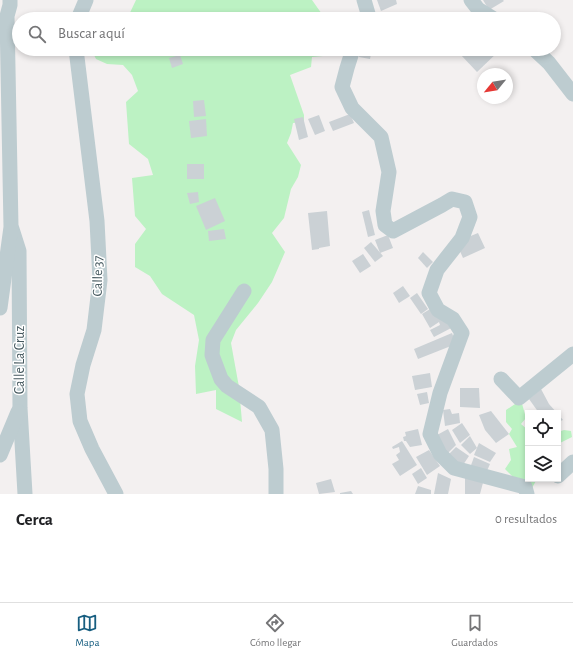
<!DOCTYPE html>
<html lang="es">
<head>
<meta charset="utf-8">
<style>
	body { margin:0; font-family:"Alegreya Sans",sans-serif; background:#f6f6f6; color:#202124 }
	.controls { position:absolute; right:12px; bottom:12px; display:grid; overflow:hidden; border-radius:0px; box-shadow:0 2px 6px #0003 }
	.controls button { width:36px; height:36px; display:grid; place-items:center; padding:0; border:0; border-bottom:1px solid #e0e0e0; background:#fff; color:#202124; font:20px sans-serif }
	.compass { position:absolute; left:477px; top:68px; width:36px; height:36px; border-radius:50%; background:#fff; box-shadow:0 2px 6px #0003; rotate:240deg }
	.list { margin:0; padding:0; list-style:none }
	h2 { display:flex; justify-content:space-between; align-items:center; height:52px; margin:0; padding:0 16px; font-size:17px }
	h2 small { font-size:13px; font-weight:400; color:#757577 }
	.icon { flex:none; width:22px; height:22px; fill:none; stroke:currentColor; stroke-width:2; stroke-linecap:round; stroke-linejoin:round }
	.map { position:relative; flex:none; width:573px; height:494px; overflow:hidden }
	.search { position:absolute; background:#fff; box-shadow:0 2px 6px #0003; left:12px; right:12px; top:12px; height:44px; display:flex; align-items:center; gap:10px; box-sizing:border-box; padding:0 14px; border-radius:22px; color:#757577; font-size:15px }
	.sheet { height:108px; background:#fff }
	nav { display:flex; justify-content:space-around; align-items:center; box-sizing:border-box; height:56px; border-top:1px solid #e0e0e0; background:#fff; font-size:11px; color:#757577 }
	nav a { display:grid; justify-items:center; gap:2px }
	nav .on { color:#175e80 }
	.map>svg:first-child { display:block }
	.green { fill:#bcf2c3 }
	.building { fill:#cbd1d5 }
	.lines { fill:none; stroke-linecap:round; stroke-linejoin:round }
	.street { stroke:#bdccd0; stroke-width:15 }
	.labels { text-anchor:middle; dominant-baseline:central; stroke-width:3; stroke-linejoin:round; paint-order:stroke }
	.street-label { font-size:14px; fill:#46595f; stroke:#fff }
</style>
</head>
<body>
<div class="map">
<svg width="573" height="494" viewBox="0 0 573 494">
	<rect width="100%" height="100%" fill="#f3f0f0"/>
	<g class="green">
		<polygon points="136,0 312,0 324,17 343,14 342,19 127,19"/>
		<polygon points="91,49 322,49 323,56 312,57 311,67 290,75 304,115 304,122 293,123 291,133 287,143 301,165 298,177 291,189 284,218 272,233 285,252 272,282 258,303 236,330 231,343 239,387 242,422 216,409 216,390 196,394 195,366 199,340 194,315 162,294 150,276 135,267 135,244 146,229 135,216 132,178 153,175 148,159 129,144 126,102 138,91 132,75 123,65 107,64 96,59"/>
		<polygon points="521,400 526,418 521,424 528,430 528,479 537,479 532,488 512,476 505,469 511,460 509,449 517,447 509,434 512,429 506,422 506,410"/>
		<polygon points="564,430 571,431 572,437 558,444 558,432"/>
	</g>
	<g class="building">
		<polygon points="377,0 396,0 397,4 381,11"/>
		<polygon points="483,0 503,0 504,1 489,10"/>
		<polygon points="360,49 372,49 370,59 359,57"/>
		<polygon points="468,49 499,49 500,50 477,72 461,55"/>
		<polygon points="180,55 183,64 172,68 169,58"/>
		<polygon points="204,100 206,116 194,117 193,101"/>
		<polygon points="350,114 354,123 333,131 329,122"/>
		<polygon points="319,115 325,131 315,135 308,119"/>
		<polygon points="303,117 308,137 299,140 294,119"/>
		<polygon points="206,119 207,136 191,138 189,121"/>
		<rect x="187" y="164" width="17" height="15"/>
		<polygon points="198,192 199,202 190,204 187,193"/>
		<polygon points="215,198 225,221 206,230 196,206"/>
		<polygon points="369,210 375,235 368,237 362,212"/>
		<polygon points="327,211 330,246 319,248 319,249 312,250 308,213"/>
		<polygon points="224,229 226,239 209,241 208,231"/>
		<polygon points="478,233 485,248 463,258 456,242"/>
		<polygon points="388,235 393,248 380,253 375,240"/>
		<polygon points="371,242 383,256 375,262 364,248"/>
		<polygon points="423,252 433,262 427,268 418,258"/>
		<polygon points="363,254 371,266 360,273 352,261"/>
		<polygon points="403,286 410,296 399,303 393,293"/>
		<polygon points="417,293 428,309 421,314 410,298"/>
		<polygon points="435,306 455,326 434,337 430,330 440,325 439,322 430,328 422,314"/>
		<polygon points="452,333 456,344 418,359 414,349"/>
		<polygon points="430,373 432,387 415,390 412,376"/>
		<polygon points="460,388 479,388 480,408 460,407"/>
		<polygon points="541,389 549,404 557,413 539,413 529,399"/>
		<polygon points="427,392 429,403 420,405 417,394"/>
		<polygon points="450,409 452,414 459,413 460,423 445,426 443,410"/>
		<polygon points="491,411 509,434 496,443 485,430 479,415"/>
		<polygon points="558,414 563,420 558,422"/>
		<polygon points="462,423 470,435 460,443 452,430"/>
		<polygon points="418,429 422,445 410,447 406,441 404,441 403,437 406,436 405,432"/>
		<polygon points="448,429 456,445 447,454 437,435"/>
		<polygon points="470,436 477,448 470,454 461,445"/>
		<polygon points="402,441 417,465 400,476 392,464 399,460 396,455 400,452 399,447 393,449 392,447"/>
		<polygon points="479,443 496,453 490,462 474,455"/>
		<polygon points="456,447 469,456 461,468 447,456"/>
		<polygon points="429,450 440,466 427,475 416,457"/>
		<polygon points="474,457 490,464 486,473 470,468"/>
		<polygon points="421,468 427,478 418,484 412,474"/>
		<polygon points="438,473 451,479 448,494 434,494"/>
		<polygon points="465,477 484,479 480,494 465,494"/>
		<polygon points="331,479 335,492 319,494 316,483"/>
		<polygon points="418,486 431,490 431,494 415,494"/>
		<polygon points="351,491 353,494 340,494 340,493"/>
	</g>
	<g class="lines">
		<g class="street">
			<polyline points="364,0 369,17 368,19"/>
			<polyline points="471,0 478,9 494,19"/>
			<polyline points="78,19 86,0"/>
			<polyline points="76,49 97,221 100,280 94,330 83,365 77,394 80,421 92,449 116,494"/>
			<polyline points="353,49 347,68 342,87 352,108 381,137 389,172 383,211 385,225 393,231 442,205 452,199 465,202 470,217 462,238 437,270 429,293 438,310 453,319 462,333 440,393 430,434 440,454 454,468 525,487 527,494"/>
			<polyline points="534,49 549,63 573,94"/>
			<polyline points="12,229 19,251 20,408 25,494"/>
			<polyline points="244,291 213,340 212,355 221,379 227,386 259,407 272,430 276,469 276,494"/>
			<polyline points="0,308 11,227 7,16 10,5 10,0"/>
			<polyline points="501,379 519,398 573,354"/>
			<polyline points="0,455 18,412"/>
			<polyline points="558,476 573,462"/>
		</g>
	</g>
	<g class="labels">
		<g class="street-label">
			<text transform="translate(98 276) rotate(-89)">Calle 37</text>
			<text transform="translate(20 360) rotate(-90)">Calle La Cruz</text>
		</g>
	</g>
</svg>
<div class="controls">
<button><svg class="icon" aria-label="locate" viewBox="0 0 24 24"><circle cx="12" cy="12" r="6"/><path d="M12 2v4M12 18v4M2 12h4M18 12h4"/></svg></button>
<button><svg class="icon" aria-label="layers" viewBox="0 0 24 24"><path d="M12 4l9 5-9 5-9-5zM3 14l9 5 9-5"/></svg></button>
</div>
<svg class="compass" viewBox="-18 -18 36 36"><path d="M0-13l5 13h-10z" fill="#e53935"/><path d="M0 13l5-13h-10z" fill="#757577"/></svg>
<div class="search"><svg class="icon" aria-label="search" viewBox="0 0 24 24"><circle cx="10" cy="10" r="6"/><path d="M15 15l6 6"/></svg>Buscar aquí</div>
</div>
<section class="sheet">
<h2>Cerca<small>0 resultados</small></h2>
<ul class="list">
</ul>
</section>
<nav>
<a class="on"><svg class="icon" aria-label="map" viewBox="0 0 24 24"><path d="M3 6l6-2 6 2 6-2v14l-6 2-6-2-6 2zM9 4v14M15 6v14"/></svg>Mapa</a>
<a><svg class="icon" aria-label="directions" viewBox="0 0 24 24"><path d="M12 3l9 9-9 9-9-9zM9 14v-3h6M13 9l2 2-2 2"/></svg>Cómo llegar</a>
<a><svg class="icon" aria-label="saved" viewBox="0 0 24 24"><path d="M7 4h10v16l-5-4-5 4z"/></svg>Guardados</a>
</nav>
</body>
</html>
